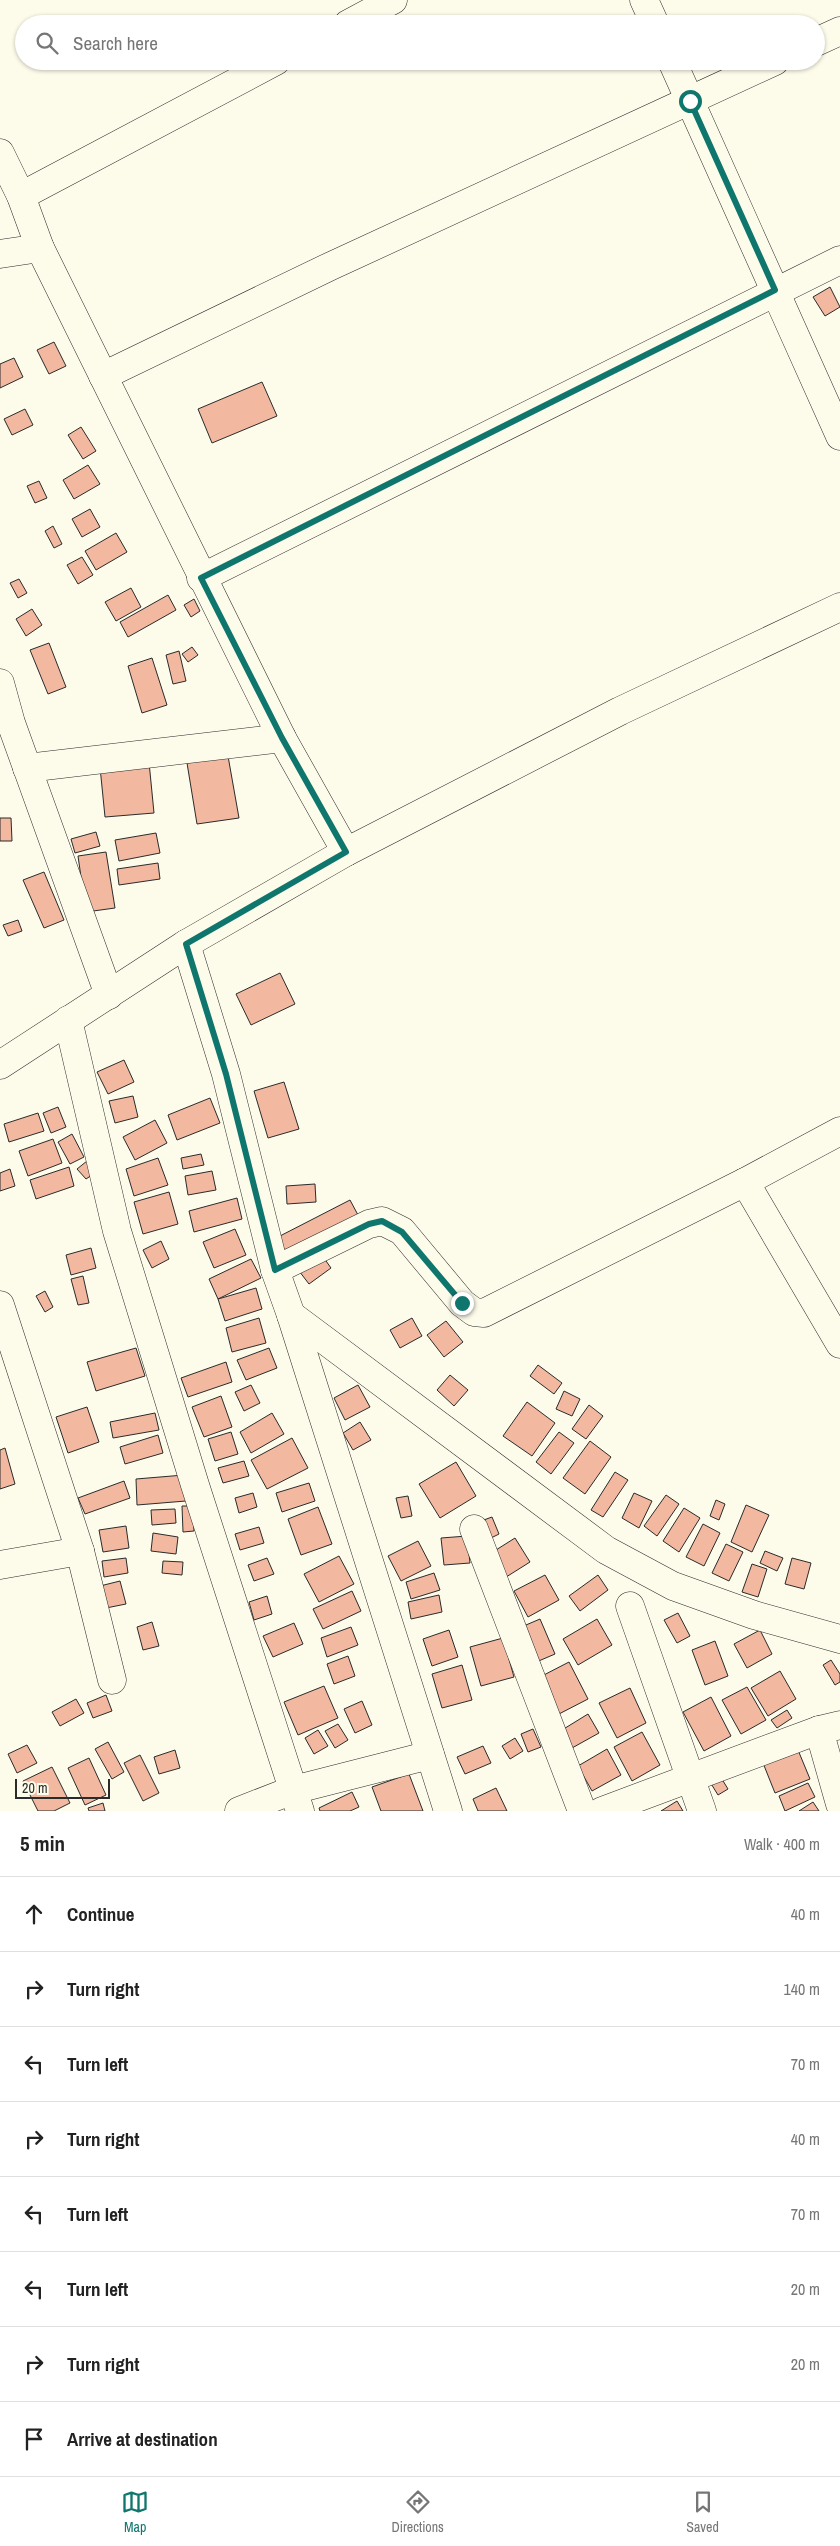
<!DOCTYPE html>
<html lang="en">
<head>
<meta charset="utf-8">
<style>
	body { margin:0; font-family:"Archivo Narrow",sans-serif; background:#f6f6f6; color:#222 }
	.scale { position:absolute; left:15px; bottom:12px; width:95px; box-sizing:border-box; padding-left:5px; border:2px solid #2b2b2b; border-top:0; font-size:14px; line-height:18px; white-space:nowrap; color:#2b2b2b; -webkit-text-stroke:4px #fdfbea; paint-order:stroke }
	.stop { position:absolute; width:15px; height:15px; margin:-11px; border:4px solid #0f766e; border-radius:50%; background:#fff }
	.stop.end { background:#0f766e; border-color:#fff; box-shadow:0 1px 5px #0008 }
	.list { margin:0; padding:0; list-style:none }
	h2 { display:flex; justify-content:space-between; align-items:center; height:65px; margin:0; padding:0 20px; font-size:21px }
	h2 small { font-size:16px; font-weight:400; color:#767676 }
	.list li { display:grid; grid-template-columns:32px 1fr auto; gap:15px; align-items:center; box-sizing:border-box; height:75px; padding:0 20px; border-top:1px solid #e0e0e0 }
	.list b { display:block; font-size:19px; white-space:nowrap }
	.list em { font-size:16px; font-style:normal; color:#767676 }
	.icon { flex:none; width:28px; height:28px; fill:none; stroke:currentColor; stroke-width:2; stroke-linecap:round; stroke-linejoin:round }
	.map { position:relative; flex:none; width:840px; height:1811px; overflow:hidden }
	.search { position:absolute; background:#fff; box-shadow:0 1px 4px #0004; left:15px; right:15px; top:15px; height:55px; display:flex; align-items:center; gap:12px; box-sizing:border-box; padding:0 18px; border-radius:28px; color:#767676; font-size:19px }
	.sheet { height:665px; background:#fff }
	nav { display:flex; justify-content:space-around; align-items:center; box-sizing:border-box; height:70px; border-top:1px solid #e0e0e0; background:#fff; font-size:14px; color:#767676 }
	nav a { display:grid; justify-items:center; gap:2px }
	nav .on { color:#0f766e }
	.map>svg:first-child { display:block }
	.building { fill:#f2b8a0; stroke:#2b2b2b }
	.lines { fill:none; stroke-linecap:round; stroke-linejoin:round }
	.minor-casing { stroke:#2b2b2b; stroke-width:29 }
	.minor { stroke:#fdfbea; stroke-width:28 }
	.route { stroke:#0f766e; stroke-width:6 }
</style>
</head>
<body>
<div class="map">
<svg width="840" height="1811" viewBox="0 0 840 1811">
	<rect width="100%" height="100%" fill="#fdfbea"/>
	<g class="building">
		<polygon points="830,287 840,307 825,316 813,297"/>
		<polygon points="54,342 66,366 49,374 37,350"/>
		<polygon points="14,358 23,377 0,388 0,364"/>
		<polygon points="262,382 277,416 212,443 198,409"/>
		<polygon points="25,409 33,425 12,435 4,419"/>
		<polygon points="81,427 96,451 83,459 68,435"/>
		<polygon points="88,465 100,484 74,499 63,480"/>
		<polygon points="39,481 47,498 35,503 27,486"/>
		<polygon points="90,509 100,527 82,537 72,519"/>
		<polygon points="53,526 62,544 54,548 45,531"/>
		<polygon points="116,533 127,552 96,570 85,551"/>
		<polygon points="82,557 93,575 78,584 67,565"/>
		<polygon points="19,579 27,593 18,598 10,583"/>
		<polygon points="131,588 141,607 116,621 105,602"/>
		<polygon points="168,595 176,610 128,637 120,622"/>
		<polygon points="194,599 200,611 191,617 184,605"/>
		<polygon points="32,609 42,625 26,636 16,619"/>
		<polygon points="49,643 66,687 48,694 30,650"/>
		<polygon points="192,647 198,655 188,662 182,654"/>
		<polygon points="179,651 186,681 173,684 166,655"/>
		<polygon points="152,658 167,705 142,713 128,666"/>
		<polygon points="228,756 239,818 197,824 187,763"/>
		<polygon points="149,762 154,813 105,817 100,767"/>
		<polygon points="0,818 11,818 12,841 0,841"/>
		<polygon points="96,832 100,846 75,853 71,839"/>
		<polygon points="156,833 160,853 119,861 115,840"/>
		<polygon points="106,852 115,908 86,912 78,856"/>
		<polygon points="158,863 160,879 119,885 117,869"/>
		<polygon points="44,872 64,920 44,928 23,880"/>
		<polygon points="18,920 22,931 8,936 3,925"/>
		<polygon points="280,973 295,1004 251,1025 236,994"/>
		<polygon points="124,1060 134,1082 108,1094 97,1072"/>
		<polygon points="284,1082 299,1129 268,1138 254,1091"/>
		<polygon points="133,1096 138,1117 115,1123 109,1101"/>
		<polygon points="210,1098 220,1123 177,1140 168,1115"/>
		<polygon points="58,1107 66,1127 51,1133 43,1113"/>
		<polygon points="38,1113 44,1131 9,1142 4,1124"/>
		<polygon points="155,1120 167,1143 135,1160 123,1137"/>
		<polygon points="72,1134 84,1157 70,1164 58,1142"/>
		<polygon points="53,1139 62,1163 28,1176 19,1151"/>
		<polygon points="201,1154 204,1165 183,1169 181,1158"/>
		<polygon points="158,1158 168,1185 134,1196 126,1169"/>
		<polygon points="87,1161 95,1173 86,1179 77,1169"/>
		<polygon points="69,1167 74,1186 36,1199 30,1180"/>
		<polygon points="10,1169 15,1186 0,1191 0,1173"/>
		<polygon points="212,1171 216,1190 188,1195 185,1176"/>
		<polygon points="315,1184 316,1202 287,1204 286,1186"/>
		<polygon points="169,1192 178,1224 143,1234 134,1202"/>
		<polygon points="237,1198 242,1219 194,1232 189,1211"/>
		<polygon points="350,1200 358,1215 285,1251 278,1237"/>
		<polygon points="235,1229 246,1255 214,1268 203,1242"/>
		<polygon points="161,1241 169,1259 152,1268 143,1250"/>
		<polygon points="91,1248 96,1268 71,1275 66,1255"/>
		<polygon points="319,1251 331,1268 309,1284 296,1267"/>
		<polygon points="251,1259 261,1278 218,1299 209,1279"/>
		<polygon points="83,1276 89,1303 78,1305 71,1279"/>
		<polygon points="256,1288 262,1309 225,1321 218,1299"/>
		<polygon points="45,1291 53,1307 45,1312 36,1296"/>
		<polygon points="259,1318 266,1343 232,1352 226,1328"/>
		<polygon points="412,1318 422,1336 400,1348 390,1330"/>
		<polygon points="446,1321 463,1342 444,1357 427,1335"/>
		<polygon points="136,1348 145,1376 96,1391 87,1362"/>
		<polygon points="269,1348 277,1368 246,1380 237,1360"/>
		<polygon points="226,1362 232,1382 188,1397 181,1378"/>
		<polygon points="538,1365 562,1383 554,1394 530,1376"/>
		<polygon points="450,1375 468,1390 454,1406 437,1390"/>
		<polygon points="251,1385 260,1403 244,1411 235,1392"/>
		<polygon points="358,1385 370,1407 345,1420 334,1398"/>
		<polygon points="564,1391 580,1399 572,1416 556,1409"/>
		<polygon points="221,1396 232,1427 204,1437 192,1407"/>
		<polygon points="527,1402 555,1423 532,1456 503,1436"/>
		<polygon points="589,1405 603,1416 586,1439 572,1429"/>
		<polygon points="87,1407 99,1442 68,1453 56,1417"/>
		<polygon points="155,1413 159,1430 113,1438 110,1422"/>
		<polygon points="272,1413 284,1434 251,1453 240,1432"/>
		<polygon points="360,1422 371,1440 353,1450 343,1433"/>
		<polygon points="231,1432 238,1454 215,1461 208,1439"/>
		<polygon points="559,1432 574,1443 551,1474 536,1462"/>
		<polygon points="158,1435 163,1453 125,1464 120,1447"/>
		<polygon points="292,1438 308,1468 267,1489 251,1460"/>
		<polygon points="590,1441 611,1457 585,1494 563,1478"/>
		<polygon points="5,1448 15,1484 0,1489 0,1450"/>
		<polygon points="244,1461 249,1476 223,1483 218,1468"/>
		<polygon points="456,1462 476,1496 440,1518 419,1484"/>
		<polygon points="615,1472 628,1480 603,1517 591,1510"/>
		<polygon points="184,1475 186,1501 137,1505 136,1479"/>
		<polygon points="124,1481 130,1498 85,1514 78,1498"/>
		<polygon points="309,1483 315,1501 282,1512 276,1493"/>
		<polygon points="253,1493 257,1507 239,1513 235,1498"/>
		<polygon points="634,1493 652,1501 639,1528 622,1518"/>
		<polygon points="666,1495 679,1504 657,1536 644,1526"/>
		<polygon points="408,1496 412,1516 401,1518 396,1498"/>
		<polygon points="716,1500 725,1504 719,1520 710,1516"/>
		<polygon points="746,1505 769,1515 752,1552 731,1542"/>
		<polygon points="182,1506 193,1506 194,1531 183,1532"/>
		<polygon points="318,1507 332,1544 301,1555 288,1519"/>
		<polygon points="684,1508 700,1518 679,1552 663,1541"/>
		<polygon points="175,1509 176,1523 152,1525 151,1510"/>
		<polygon points="492,1517 499,1534 489,1539 481,1521"/>
		<polygon points="703,1524 720,1533 704,1566 686,1557"/>
		<polygon points="126,1526 129,1548 103,1552 99,1530"/>
		<polygon points="259,1527 264,1543 240,1550 235,1534"/>
		<polygon points="153,1533 178,1537 176,1554 151,1551"/>
		<polygon points="467,1536 470,1563 444,1565 441,1538"/>
		<polygon points="515,1538 530,1562 503,1579 488,1555"/>
		<polygon points="418,1541 431,1566 401,1581 388,1556"/>
		<polygon points="726,1544 743,1552 729,1581 712,1573"/>
		<polygon points="765,1551 783,1558 777,1571 760,1563"/>
		<polygon points="339,1556 354,1584 319,1602 304,1574"/>
		<polygon points="126,1558 128,1573 104,1577 102,1561"/>
		<polygon points="267,1558 274,1574 254,1581 248,1565"/>
		<polygon points="792,1558 811,1563 804,1589 785,1584"/>
		<polygon points="163,1561 183,1562 182,1575 162,1573"/>
		<polygon points="752,1564 767,1569 758,1597 742,1592"/>
		<polygon points="434,1573 440,1590 411,1599 406,1582"/>
		<polygon points="545,1575 559,1600 528,1617 514,1591"/>
		<polygon points="598,1575 608,1590 580,1611 569,1596"/>
		<polygon points="120,1581 126,1604 106,1608 100,1586"/>
		<polygon points="352,1591 361,1611 323,1629 313,1609"/>
		<polygon points="439,1595 442,1612 411,1619 408,1602"/>
		<polygon points="267,1596 272,1614 254,1620 249,1602"/>
		<polygon points="678,1613 690,1636 677,1643 664,1620"/>
		<polygon points="540,1619 555,1654 534,1663 519,1628"/>
		<polygon points="597,1619 612,1645 578,1665 563,1639"/>
		<polygon points="152,1622 159,1646 143,1650 137,1627"/>
		<polygon points="294,1623 303,1644 273,1657 263,1636"/>
		<polygon points="351,1627 358,1645 327,1657 321,1638"/>
		<polygon points="449,1630 458,1657 432,1666 423,1639"/>
		<polygon points="760,1630 772,1654 747,1668 734,1644"/>
		<polygon points="503,1638 514,1677 481,1686 470,1647"/>
		<polygon points="715,1641 728,1676 705,1685 692,1650"/>
		<polygon points="348,1656 355,1676 334,1684 327,1664"/>
		<polygon points="831,1660 840,1674 840,1682 835,1685 823,1665"/>
		<polygon points="569,1662 588,1699 557,1715 538,1678"/>
		<polygon points="462,1665 472,1700 442,1708 432,1674"/>
		<polygon points="780,1671 796,1699 768,1716 751,1688"/>
		<polygon points="324,1686 338,1718 298,1735 284,1702"/>
		<polygon points="747,1687 766,1720 741,1734 722,1700"/>
		<polygon points="630,1688 646,1723 617,1738 599,1703"/>
		<polygon points="106,1695 112,1711 93,1718 87,1703"/>
		<polygon points="711,1697 731,1736 704,1751 683,1712"/>
		<polygon points="76,1699 84,1713 60,1726 52,1712"/>
		<polygon points="362,1701 372,1725 355,1733 344,1709"/>
		<polygon points="787,1710 792,1718 777,1728 771,1720"/>
		<polygon points="588,1714 599,1733 572,1748 562,1730"/>
		<polygon points="338,1724 348,1740 335,1748 325,1731"/>
		<polygon points="533,1729 541,1747 528,1752 521,1734"/>
		<polygon points="318,1730 328,1746 314,1754 305,1738"/>
		<polygon points="642,1732 660,1765 632,1781 614,1747"/>
		<polygon points="515,1738 523,1751 510,1759 502,1746"/>
		<polygon points="108,1742 124,1772 112,1779 95,1749"/>
		<polygon points="27,1745 37,1763 17,1773 8,1754"/>
		<polygon points="483,1746 491,1763 465,1774 457,1757"/>
		<polygon points="607,1749 621,1775 592,1791 578,1766"/>
		<polygon points="175,1750 180,1768 159,1774 154,1757"/>
		<polygon points="798,1750 810,1779 775,1793 763,1763"/>
		<polygon points="140,1755 159,1793 143,1801 124,1763"/>
		<polygon points="89,1758 106,1795 85,1805 68,1768"/>
		<polygon points="52,1767 70,1803 54,1811 38,1811 23,1781"/>
		<polygon points="409,1774 423,1811 381,1811 372,1787"/>
		<polygon points="720,1776 728,1789 718,1795 710,1782"/>
		<polygon points="808,1783 815,1797 785,1811 779,1796"/>
		<polygon points="496,1788 507,1811 478,1811 473,1799"/>
		<polygon points="352,1792 359,1807 350,1811 320,1811 319,1808"/>
		<polygon points="677,1801 683,1811 661,1811"/>
		<polygon points="813,1802 819,1811 799,1811"/>
		<polygon points="103,1803 105,1811 89,1811 88,1808"/>
	</g>
	<g class="lines">
		<defs>
			<g id="minor">
				<polyline points="644,0 655,24"/>
				<polyline points="348,24 393,0"/>
				<polyline points="816,42 840,31"/>
				<polyline points="672,61 840,436"/>
				<polyline points="0,153 21,196 40,248 282,738 346,852"/>
				<polyline points="21,196 276,61"/>
				<polyline points="0,254 40,248"/>
				<polyline points="103,376 331,266 775,61"/>
				<polyline points="201,578 840,260"/>
				<polyline points="0,683 11,723 109,995"/>
				<polyline points="27,768 282,738"/>
				<polyline points="186,944 226,1074 275,1270 291,1315 448,1811"/>
				<polyline points="68,1020 117,1231 195,1485 300,1811"/>
				<polyline points="0,1065 186,944 346,852 620,711 840,607"/>
				<polyline points="745,1182 840,1344"/>
				<polyline points="275,1270 369,1224 382,1221 402,1231 462,1303 474,1312 484,1313 745,1182 840,1131"/>
				<polyline points="0,1305 80,1551 112,1680"/>
				<polyline points="291,1315 606,1550 673,1586 754,1615 840,1639"/>
				<polyline points="474,1529 582,1811"/>
				<polyline points="0,1565 80,1551"/>
				<polyline points="630,1606 702,1811"/>
				<polyline points="819,1730 840,1804"/>
				<polyline points="239,1811 293,1790 430,1755"/>
				<polyline points="602,1811 819,1730 840,1725"/>
			</g>
		</defs>
		<use href="#minor" class="minor-casing"/>
		<use href="#minor" class="minor"/>
	</g>
	<g class="lines">
		<polyline class="route" points="462,1303 402,1232 382,1221 369,1224 275,1270 226,1074 186,944 346,852 282,738 201,578 775,290 690,101"/>
	</g>
</svg>
<div class="scale">20 m</div>
<div class="stop" style="left:690px;top:101px"></div>
<div class="stop end" style="left:462px;top:1303px"></div>
<div class="search"><svg class="icon" aria-label="search" viewBox="0 0 24 24"><circle cx="10" cy="10" r="6"/><path d="M15 15l6 6"/></svg>Search here</div>
</div>
<section class="sheet">
<h2>5 min<small>Walk · 400 m</small></h2>
<ul class="list">
<li><svg class="icon" aria-label="ahead" viewBox="0 0 24 24"><path d="M12 20V5M6 11l6-6 6 6"/></svg><div><b>Continue</b></div><em>40 m</em></li>
<li><svg class="icon" aria-label="right" viewBox="0 0 24 24"><path d="M7 20v-9h11M14 6l5 5-5 5"/></svg><div><b>Turn right</b></div><em>140 m</em></li>
<li><svg class="icon" aria-label="left" viewBox="0 0 24 24"><path d="M17 20v-9H6M10 6l-5 5 5 5"/></svg><div><b>Turn left</b></div><em>70 m</em></li>
<li><svg class="icon" aria-label="right" viewBox="0 0 24 24"><path d="M7 20v-9h11M14 6l5 5-5 5"/></svg><div><b>Turn right</b></div><em>40 m</em></li>
<li><svg class="icon" aria-label="left" viewBox="0 0 24 24"><path d="M17 20v-9H6M10 6l-5 5 5 5"/></svg><div><b>Turn left</b></div><em>70 m</em></li>
<li><svg class="icon" aria-label="left" viewBox="0 0 24 24"><path d="M17 20v-9H6M10 6l-5 5 5 5"/></svg><div><b>Turn left</b></div><em>20 m</em></li>
<li><svg class="icon" aria-label="right" viewBox="0 0 24 24"><path d="M7 20v-9h11M14 6l5 5-5 5"/></svg><div><b>Turn right</b></div><em>20 m</em></li>
<li><svg class="icon" aria-label="arrive" viewBox="0 0 24 24"><path d="M6 21V4h12l-3 4 3 4H6"/></svg><div><b>Arrive at destination</b></div></li>
</ul>
</section>
<nav>
<a class="on"><svg class="icon" aria-label="map" viewBox="0 0 24 24"><path d="M3 6l6-2 6 2 6-2v14l-6 2-6-2-6 2zM9 4v14M15 6v14"/></svg>Map</a>
<a><svg class="icon" aria-label="directions" viewBox="0 0 24 24"><path d="M12 3l9 9-9 9-9-9zM9 14v-3h6M13 9l2 2-2 2"/></svg>Directions</a>
<a><svg class="icon" aria-label="saved" viewBox="0 0 24 24"><path d="M7 4h10v16l-5-4-5 4z"/></svg>Saved</a>
</nav>
</body>
</html>
